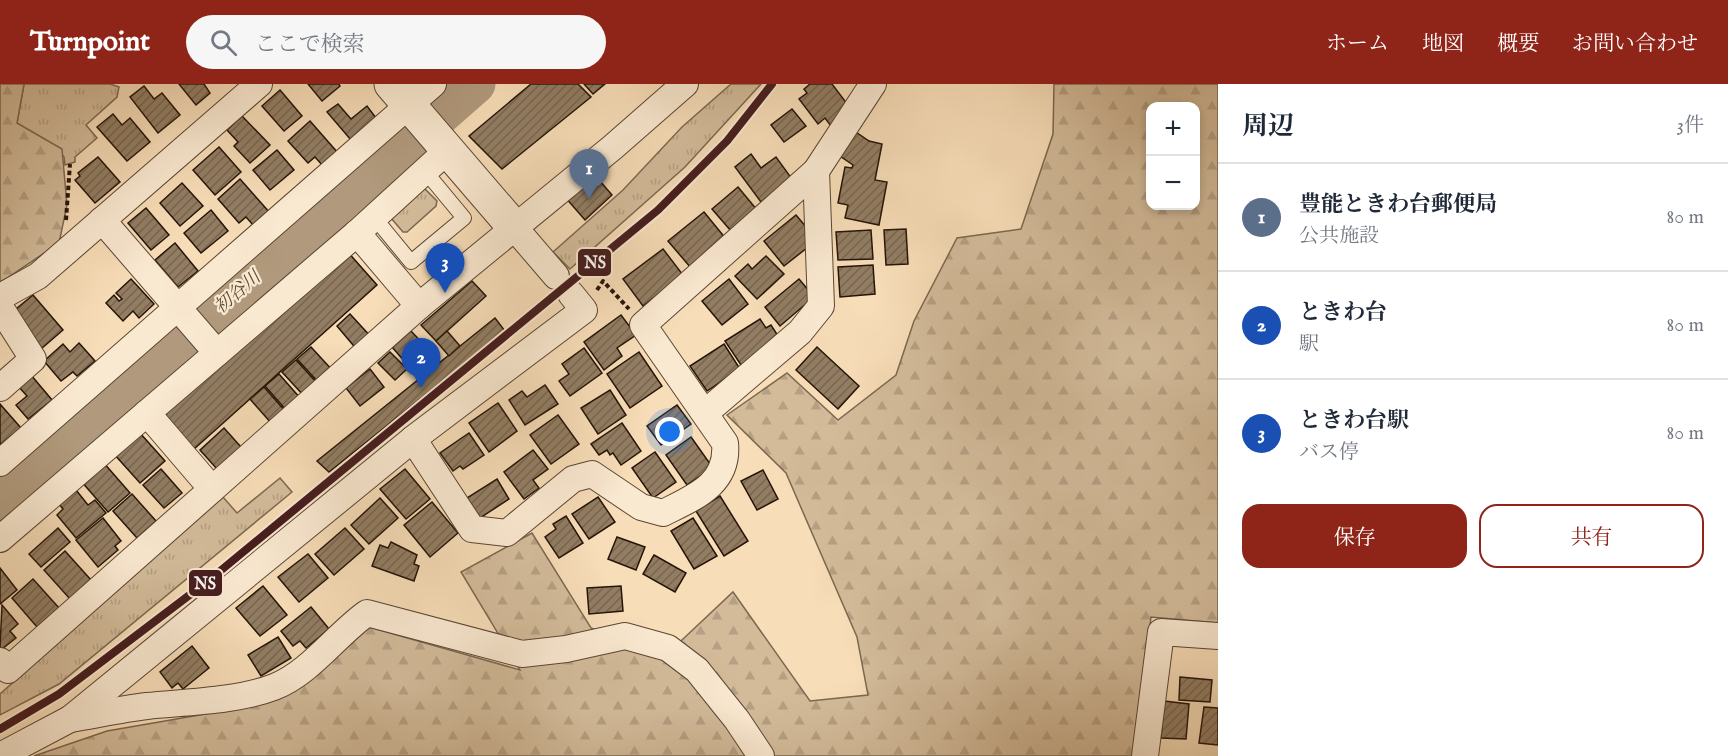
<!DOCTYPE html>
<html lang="ja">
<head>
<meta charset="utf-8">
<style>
	body { margin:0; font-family:"IM FELL English","Noto Serif JP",serif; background:#f6f6f7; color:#1f2937 }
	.controls { position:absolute; right:18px; top:18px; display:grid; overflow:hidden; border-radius:12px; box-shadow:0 3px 9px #0003 }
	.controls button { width:54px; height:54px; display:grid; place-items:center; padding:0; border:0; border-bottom:2px solid #e0e1e3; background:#fff; color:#1f2937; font:30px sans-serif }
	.you { position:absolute; left:670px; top:348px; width:21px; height:21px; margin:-15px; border:4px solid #fff; border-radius:50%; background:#1a73e8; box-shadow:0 0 0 9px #1a73e833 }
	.badge { display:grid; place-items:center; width:39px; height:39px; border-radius:50%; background:#8f2418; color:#fff; font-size:20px; font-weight:700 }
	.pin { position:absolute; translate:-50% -50px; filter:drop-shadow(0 2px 3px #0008) }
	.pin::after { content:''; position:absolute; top:32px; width:21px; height:18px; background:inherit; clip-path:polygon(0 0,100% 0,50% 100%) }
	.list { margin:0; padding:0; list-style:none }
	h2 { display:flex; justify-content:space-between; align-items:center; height:78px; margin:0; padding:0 24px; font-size:26px }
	h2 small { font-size:20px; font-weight:400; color:#747a83 }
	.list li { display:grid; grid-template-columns:39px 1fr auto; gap:18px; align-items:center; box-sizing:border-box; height:108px; padding:0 24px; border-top:2px solid #e0e1e3 }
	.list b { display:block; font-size:22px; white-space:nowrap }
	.list p { margin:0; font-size:20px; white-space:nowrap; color:#747a83 }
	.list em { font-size:20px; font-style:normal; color:#747a83 }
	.actions { display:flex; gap:12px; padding:18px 24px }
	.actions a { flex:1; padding:14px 0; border:2px solid #8f2418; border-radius:18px; text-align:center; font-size:21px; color:#8f2418 }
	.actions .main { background:#8f2418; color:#fff }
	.icon { flex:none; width:33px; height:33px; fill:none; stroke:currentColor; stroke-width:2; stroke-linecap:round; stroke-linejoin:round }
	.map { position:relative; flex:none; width:1218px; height:672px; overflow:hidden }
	header { display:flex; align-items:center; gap:36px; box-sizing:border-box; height:84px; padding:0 30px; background:#8f2418; color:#fff }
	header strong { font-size:28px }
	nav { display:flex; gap:33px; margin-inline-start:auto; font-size:21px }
	.search { width:420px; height:54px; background:#f6f6f7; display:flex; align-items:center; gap:15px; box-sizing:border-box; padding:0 21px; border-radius:33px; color:#747a83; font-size:22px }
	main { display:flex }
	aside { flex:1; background:#fff }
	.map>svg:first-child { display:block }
	.grass { fill:url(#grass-tufts); stroke:#7c6850; stroke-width:1.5 }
	.forest { fill:url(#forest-firs); stroke:#7c6850; stroke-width:1.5; fill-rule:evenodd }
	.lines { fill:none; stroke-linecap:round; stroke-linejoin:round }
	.river { stroke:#b0997c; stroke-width:39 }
	.building { fill:url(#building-hatch); stroke:#251407; stroke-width:1.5 }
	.service-casing { stroke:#5a4633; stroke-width:16 }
	.minor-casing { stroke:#5a4633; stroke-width:28 }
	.tertiary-casing { stroke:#5a4633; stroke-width:35 }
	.path { stroke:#251407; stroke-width:4; stroke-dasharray:4.5 3; stroke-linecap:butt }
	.service { stroke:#fae9d1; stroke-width:14 }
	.minor { stroke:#fae9d1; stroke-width:26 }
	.tertiary { stroke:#fae9d1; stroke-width:33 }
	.rail-1-casing { stroke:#fae9d1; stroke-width:12 }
	.rail-1 { stroke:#451c1d; stroke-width:8 }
	.labels { text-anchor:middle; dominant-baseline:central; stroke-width:4.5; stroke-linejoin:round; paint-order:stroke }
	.water-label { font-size:18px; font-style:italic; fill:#5d4936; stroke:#fae9d1 }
	.line-badge { stroke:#fae9d1; stroke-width:2 }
	.badge-label { font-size:16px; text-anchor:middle; font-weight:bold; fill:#fff }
</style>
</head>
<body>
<header>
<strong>Turnpoint</strong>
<div class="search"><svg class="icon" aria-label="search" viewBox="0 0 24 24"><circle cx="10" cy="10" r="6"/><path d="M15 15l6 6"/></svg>ここで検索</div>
<nav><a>ホーム</a><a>地図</a><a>概要</a><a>お問い合わせ</a></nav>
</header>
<main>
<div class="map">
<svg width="1218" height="672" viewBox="0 0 1218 672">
	<defs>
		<pattern id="grass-tufts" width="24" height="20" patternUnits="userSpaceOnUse" patternTransform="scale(1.5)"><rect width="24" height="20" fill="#d3bb9a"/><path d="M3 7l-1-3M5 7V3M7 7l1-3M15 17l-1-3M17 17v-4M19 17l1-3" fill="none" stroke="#b5a083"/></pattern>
		<pattern id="forest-firs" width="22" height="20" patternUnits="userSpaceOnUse" patternTransform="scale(1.5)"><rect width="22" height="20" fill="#d3bb9a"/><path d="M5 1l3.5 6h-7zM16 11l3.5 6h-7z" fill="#b5a083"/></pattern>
		<pattern id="building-hatch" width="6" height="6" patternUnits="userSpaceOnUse" patternTransform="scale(1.5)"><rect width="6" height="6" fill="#927d63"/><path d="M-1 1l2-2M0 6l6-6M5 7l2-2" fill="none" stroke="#776550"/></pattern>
	</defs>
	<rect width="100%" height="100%" fill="#f7ddb8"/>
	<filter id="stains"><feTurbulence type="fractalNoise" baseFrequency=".00333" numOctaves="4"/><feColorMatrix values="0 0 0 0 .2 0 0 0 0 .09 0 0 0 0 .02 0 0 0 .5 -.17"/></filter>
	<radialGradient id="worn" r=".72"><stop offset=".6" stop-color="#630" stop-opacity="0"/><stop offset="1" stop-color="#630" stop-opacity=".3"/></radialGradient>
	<g class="grass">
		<polygon points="24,0 110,0 119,3 117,13 86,41 97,54 75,73 75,78 65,81 64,73 60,68 17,39"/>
		<polygon points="731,0 761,0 685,83 570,185 553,168 623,106 682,43"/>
		<polygon points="423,103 437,117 436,122 407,148 403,148 391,134"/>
		<polygon points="280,394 292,408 59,600 0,631 0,610 223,413 237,429"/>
	</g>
	<g class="forest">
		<polygon points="0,0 24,0 17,39 62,65 67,121 59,159 0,199"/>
		<path d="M1054,0H1218V539L1151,533L1134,672H34L107,647L258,621L325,584L369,543L520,586L461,488L532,449L591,544L665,572L733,508L810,617L868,611L857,553L786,389L727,331L787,289L838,336L896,291L914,237L957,154L1021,145L1053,50ZM1150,22H1196V122H1150Z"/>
	</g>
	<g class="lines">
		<polyline class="river" points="0,418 476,0"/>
	</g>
	<g class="building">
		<polygon points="179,0 204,0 210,9 196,21"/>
		<polygon points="308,0 339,0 340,2 322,17"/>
		<polygon points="531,0 578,0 591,13 502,85 469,52"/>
		<polygon points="584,0 605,0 593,10"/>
		<polygon points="810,0 832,0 848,21 839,28 843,33 831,42 825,34 818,40 799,15 807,9 804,5"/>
		<polygon points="144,2 154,15 162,9 180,31 158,49 130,13"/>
		<polygon points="280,6 302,32 284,47 262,22"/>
		<polygon points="338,20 351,35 367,22 376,34 351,56 327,28"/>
		<polygon points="792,25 806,42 784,58 771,41"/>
		<polygon points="113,30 122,41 130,34 150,58 127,77 97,43"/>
		<polygon points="242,32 270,61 250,79 234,62 238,58 227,46"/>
		<polygon points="310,37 338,69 323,82 315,73 308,79 288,57"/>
		<polygon points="853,46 869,57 882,60 875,96 887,98 879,141 845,134 848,121 838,119 845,83 852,84 853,81 837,70"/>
		<polygon points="219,63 241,88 215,111 193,86"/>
		<polygon points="277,66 294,86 270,106 253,86"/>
		<polygon points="751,70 761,84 776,73 792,95 761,118 735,83"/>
		<polygon points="98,73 120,98 95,119 75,96 80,92 78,89"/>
		<polygon points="593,89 612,111 585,136 565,113"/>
		<polygon points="240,95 270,129 254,142 246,133 239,139 218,115"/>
		<polygon points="182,99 203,122 180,142 160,119"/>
		<polygon points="738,103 757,126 731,147 712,125"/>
		<polygon points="146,124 169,151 151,166 128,139"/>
		<polygon points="211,126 228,147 201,169 184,149"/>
		<polygon points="704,128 726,155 691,184 668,157"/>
		<polygon points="796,131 817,156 784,182 764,157"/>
		<polygon points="906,145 908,180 886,181 884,146"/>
		<polygon points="871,146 873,175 838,176 836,148"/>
		<polygon points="175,159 198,187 178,203 155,176"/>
		<polygon points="663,165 683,191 643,222 623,195"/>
		<polygon points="346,166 377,201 193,366 165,335 168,325"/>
		<polygon points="766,172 784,190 757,215 735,192 748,180 752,185"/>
		<polygon points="873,181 875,210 840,213 838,183"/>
		<polygon points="131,195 154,220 139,234 133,227 123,237 106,219 114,211 119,217 122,215 116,209"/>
		<polygon points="729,195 748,220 722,241 702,217"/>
		<polygon points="799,195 814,213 780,242 765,223"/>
		<polygon points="472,197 486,212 436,257 421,241"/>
		<polygon points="33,211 63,246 41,265 11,229"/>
		<polygon points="350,230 372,254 358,267 337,242"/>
		<polygon points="621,231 636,251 617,264 622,272 604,286 584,258"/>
		<polygon points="495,234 505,247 329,388 317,377"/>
		<polygon points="760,235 766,244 771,241 780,255 741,281 725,257"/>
		<polygon points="411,247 425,262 406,279 392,263"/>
		<polygon points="447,247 460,262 449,272 436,257"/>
		<polygon points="79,259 95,277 77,292 73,288 61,297 44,277 63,260 70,268"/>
		<polygon points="724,260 740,285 707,307 690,282"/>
		<polygon points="311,263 333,287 319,299 297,275"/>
		<polygon points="817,263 859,302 838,325 796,286"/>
		<polygon points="584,264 602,289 570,312 559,297 569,290 562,280"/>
		<polygon points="390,268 407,285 395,296 378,279"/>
		<polygon points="639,268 662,302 630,324 607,290"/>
		<polygon points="296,276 318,300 304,312 282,288"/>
		<polygon points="370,285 384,303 360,322 346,304"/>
		<polygon points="279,290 301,315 287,327 265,302"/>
		<polygon points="31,291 52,316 28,335 16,321 27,312 18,302"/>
		<polygon points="545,301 558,320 525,341 509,316 522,307 527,313"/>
		<polygon points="264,303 286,328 272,340 250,315"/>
		<polygon points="610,306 626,331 598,350 581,324"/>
		<polygon points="498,319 517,347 489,368 469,339"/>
		<polygon points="0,320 21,344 0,361"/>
		<polygon points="677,321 691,340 661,361 647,342"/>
		<polygon points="558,331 579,360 551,380 530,351"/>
		<polygon points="622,339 641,367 621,381 613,369 610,371 607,366 599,371 591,360"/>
		<polygon points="224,344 241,363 217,385 200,366"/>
		<polygon points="139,348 165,377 140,399 114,370"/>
		<polygon points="469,349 484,371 463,385 460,382 453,387 440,369"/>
		<polygon points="691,353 713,384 687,401 666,371"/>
		<polygon points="533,366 548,385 533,396 539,404 524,415 504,388"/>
		<polygon points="655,368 676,398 653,414 632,384"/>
		<polygon points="103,378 130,409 108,428 81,397"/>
		<polygon points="161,385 182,409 164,424 143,401"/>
		<polygon points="405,385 430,415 406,435 380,405"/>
		<polygon points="763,386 778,415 757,426 741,397"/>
		<polygon points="497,395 509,415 480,434 467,414"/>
		<polygon points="76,406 88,421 95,416 106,429 76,454 57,431 63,425 59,420"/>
		<polygon points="132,410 156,437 137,454 113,427"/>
		<polygon points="720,412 748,457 724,472 696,427"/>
		<polygon points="598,413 615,438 589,455 572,430"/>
		<polygon points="380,414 398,434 369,460 351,441"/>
		<polygon points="432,418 458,449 430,473 404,441"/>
		<polygon points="566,432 583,459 559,474 545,453 556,445 553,440"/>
		<polygon points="103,434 121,457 115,462 118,466 98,483 76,456"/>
		<polygon points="693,434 717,472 694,485 671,447"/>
		<polygon points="58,444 70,458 41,483 29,470"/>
		<polygon points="345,444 364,465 334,491 315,470"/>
		<polygon points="617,453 645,463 636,486 608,475"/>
		<polygon points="391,458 417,471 414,480 419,482 414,497 372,482 380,461 388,464"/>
		<polygon points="65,467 91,496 70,515 44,486"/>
		<polygon points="308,470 328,494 299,518 278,493"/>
		<polygon points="654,471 686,489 675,508 643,490"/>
		<polygon points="0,484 17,506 0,520"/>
		<polygon points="33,495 59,524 37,543 12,514"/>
		<polygon points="263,502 287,531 260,552 236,524"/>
		<polygon points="621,502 623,527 589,530 587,504"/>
		<polygon points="2,521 18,540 10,547 16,554 2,565 0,563"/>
		<polygon points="311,523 329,545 306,564 300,557 293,562 281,547"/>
		<polygon points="278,553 291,574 261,592 248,571"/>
		<polygon points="192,562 209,584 183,605 178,599 172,604 160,588"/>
		<polygon points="1180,593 1212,596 1210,618 1179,616"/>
		<polygon points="1164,617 1189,620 1186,655 1161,654"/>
		<polygon points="1204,623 1218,624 1218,661 1199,659"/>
	</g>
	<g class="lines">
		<defs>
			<polyline id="service" points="374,133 411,178 464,134 425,87"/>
			<g id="minor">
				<polyline points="102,136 217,269"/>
				<polyline points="513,142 556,192"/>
				<polyline points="357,149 419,222"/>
				<polyline points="0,213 38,192 259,0"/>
				<polyline points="0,223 33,275 0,304"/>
				<polyline points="147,329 212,405"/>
				<polyline points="705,329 800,248 821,222 816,87 873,0"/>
				<path d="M413,355L472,445L507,449L573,395L592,390L641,423L663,429C695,413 729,400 725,359L643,241L816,87"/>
				<polyline points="0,379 433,0"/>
				<polyline points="0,455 357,149 448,66"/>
				<polyline points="0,577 8,586 419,222 613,63 685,0"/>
				<path d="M70,635C95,631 121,625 147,622C186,618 238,617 274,603C310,589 336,551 367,529L522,570L566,565L625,552L668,564L697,586L737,636L761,672"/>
				<polyline points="0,672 70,635 413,355 584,226 571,210"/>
				<polyline points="1145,672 1161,548 1218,552"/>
			</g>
			<polyline id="tertiary" points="391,0 513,142"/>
		</defs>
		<use href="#service" class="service-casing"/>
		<use href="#minor" class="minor-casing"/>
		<use href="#tertiary" class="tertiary-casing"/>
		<g class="path">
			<polyline points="66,136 70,80"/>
			<polyline points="597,206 603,197 629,225"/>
		</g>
		<use href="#service" class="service"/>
		<use href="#minor" class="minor"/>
		<use href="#tertiary" class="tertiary"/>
		<defs>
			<polyline id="rail-1" points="0,645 59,610 208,497 658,126 727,57 772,0"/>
		</defs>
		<use href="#rail-1" class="rail-1-casing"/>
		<use href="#rail-1" class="rail-1"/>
	</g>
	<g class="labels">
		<g class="water-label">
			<text transform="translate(238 209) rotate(-41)">初谷川</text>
		</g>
	</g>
	<g class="line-badge">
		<rect x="577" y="164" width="35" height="29" rx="6" fill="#451c1d"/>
		<rect x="188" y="485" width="35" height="28" rx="6" fill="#451c1d"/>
	</g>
	<g class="badge-label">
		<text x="595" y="184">NS</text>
		<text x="205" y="505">NS</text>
	</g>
	<rect width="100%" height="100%" filter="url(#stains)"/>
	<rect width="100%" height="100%" fill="url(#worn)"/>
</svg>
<div class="controls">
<button>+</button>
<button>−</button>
</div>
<div class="you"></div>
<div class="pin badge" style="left:589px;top:115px;background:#5c6f8a">1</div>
<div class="pin badge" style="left:421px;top:304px;background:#1a4fb4">2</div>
<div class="pin badge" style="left:445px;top:209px;background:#1a4fb4">3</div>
</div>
<aside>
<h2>周辺<small>3件</small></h2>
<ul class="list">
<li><span class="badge" style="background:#5c6f8a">1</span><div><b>豊能ときわ台郵便局</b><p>公共施設</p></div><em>80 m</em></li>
<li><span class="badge" style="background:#1a4fb4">2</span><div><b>ときわ台</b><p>駅</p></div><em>80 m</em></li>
<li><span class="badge" style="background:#1a4fb4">3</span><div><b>ときわ台駅</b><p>バス停</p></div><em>80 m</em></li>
</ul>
<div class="actions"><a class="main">保存</a><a>共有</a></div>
</aside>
</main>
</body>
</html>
